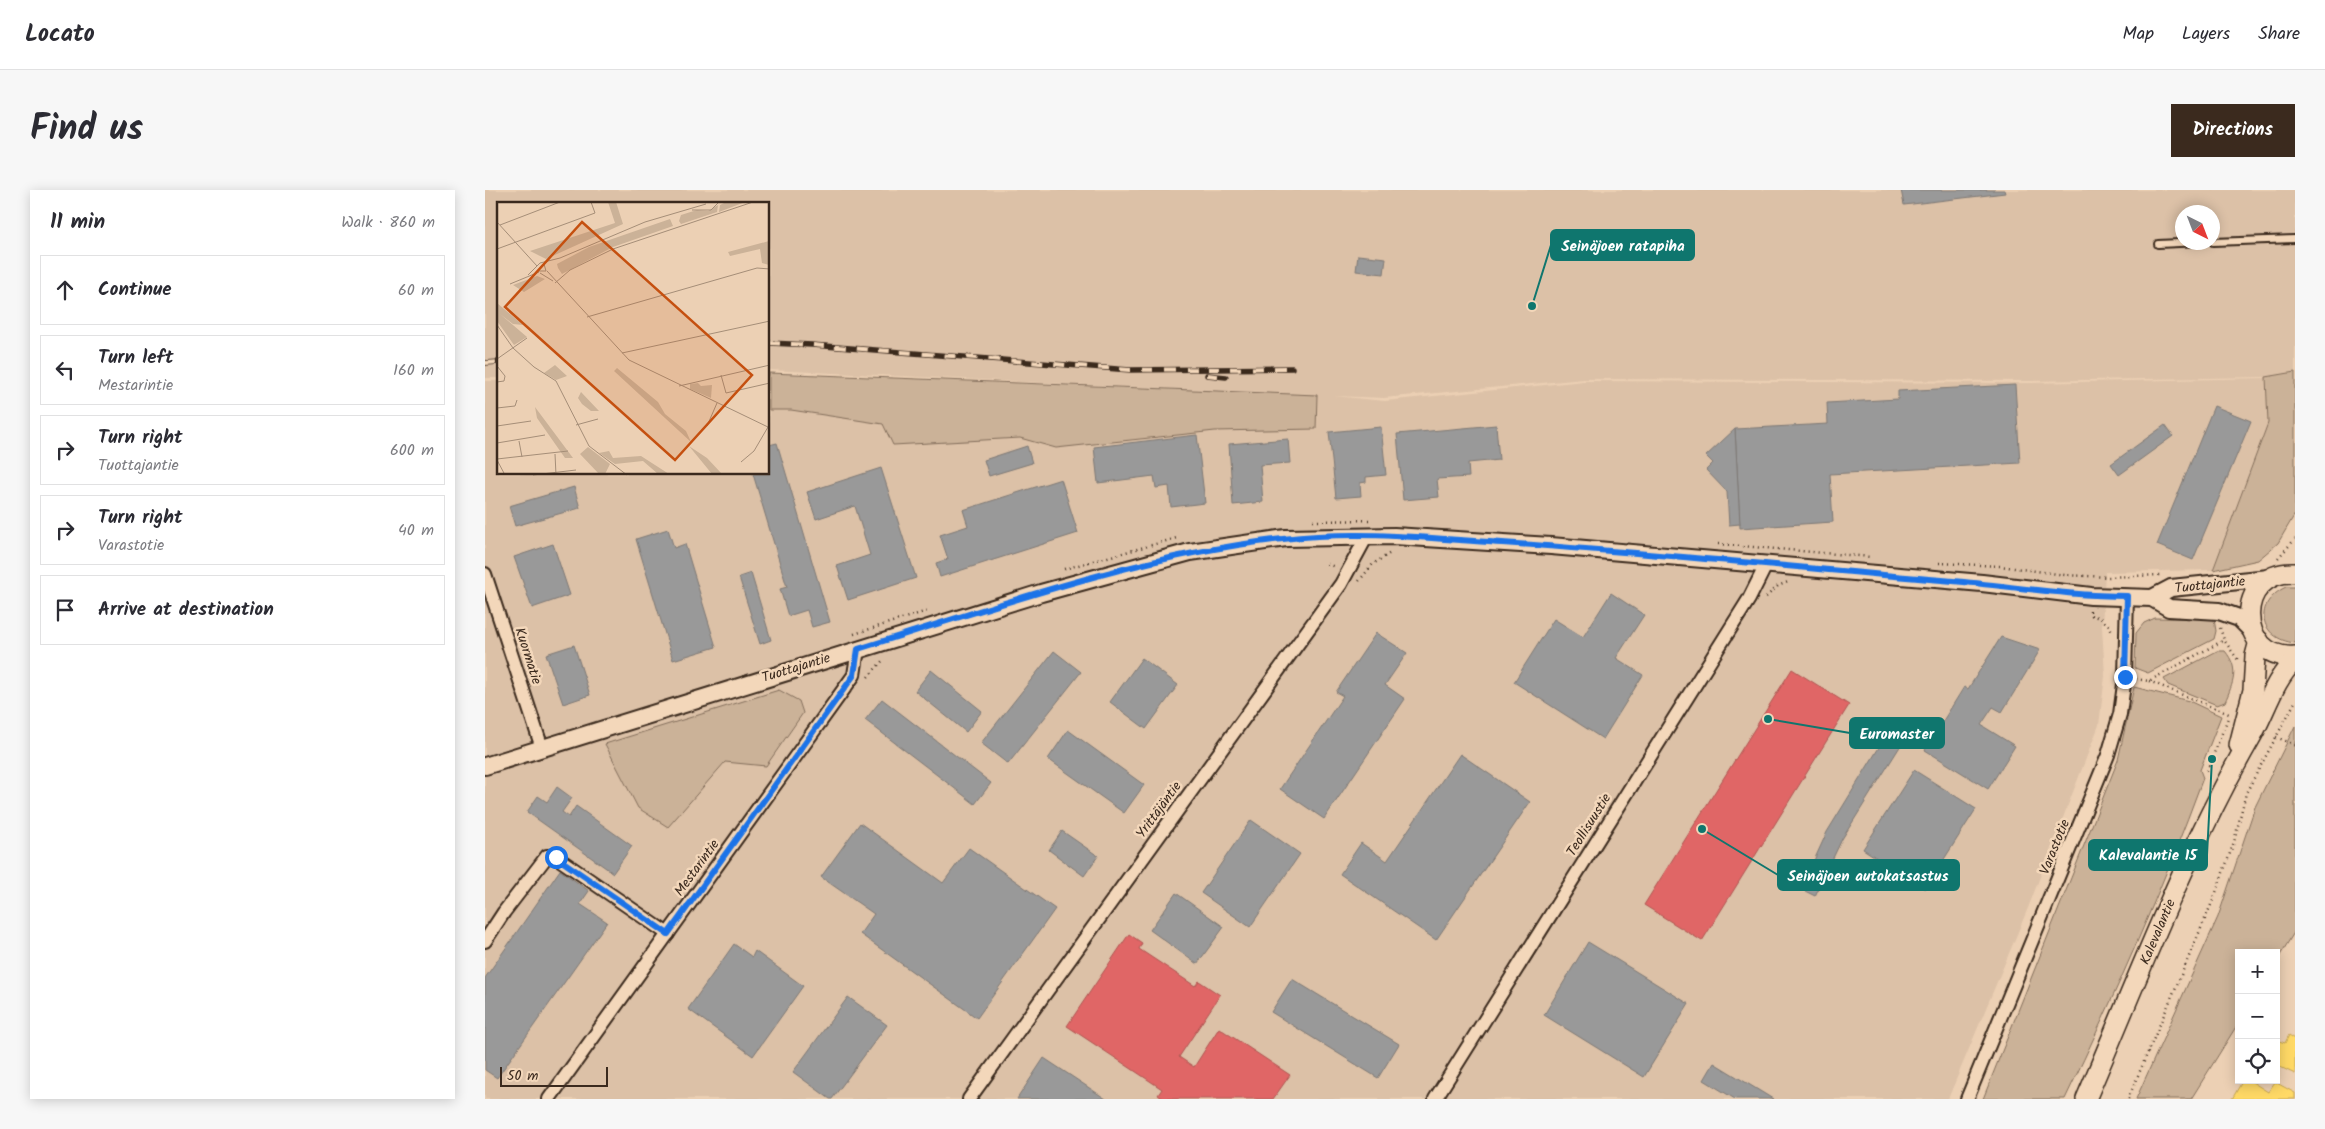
<!DOCTYPE html>
<html lang="en">
<head>
<meta charset="utf-8">
<style>
	body { margin:0; font-family:Kalam,sans-serif; background:#f7f7f7; color:#2b2b33 }
	.controls { position:absolute; right:15px; bottom:15px; display:grid; overflow:hidden; border-radius:0px; box-shadow:0 2px 12px #0003 }
	.controls button { width:45px; height:45px; display:grid; place-items:center; padding:0; border:0; border-bottom:1px solid #e1e1e2; background:#fff; color:#2b2b33; font:25px sans-serif }
	.compass { position:absolute; left:1690px; top:15px; width:45px; height:45px; border-radius:50%; background:#fff; box-shadow:0 2px 12px #0003; rotate:138deg }
	.scale { position:absolute; left:15px; bottom:12px; width:108px; box-sizing:border-box; padding-left:5px; border:2px solid #3b2a1e; border-top:0; font-size:14px; line-height:18px; white-space:nowrap; color:#3b2a1e; -webkit-text-stroke:4px #f3d7ba; paint-order:stroke }
	.stop { position:absolute; width:15px; height:15px; margin:-11px; border:4px solid #1a73e8; border-radius:50%; background:#fff }
	.stop.end { background:#1a73e8; border-color:#fff; box-shadow:0 1px 5px #0008 }
	.list { margin:0; padding:0; list-style:none }
	h2 { display:flex; justify-content:space-between; align-items:center; height:65px; margin:0; padding:0 20px; font-size:21px }
	h2 small { font-size:16px; font-weight:400; color:#7c7c81 }
	.list li { display:grid; grid-template-columns:32px 1fr auto; gap:15px; align-items:center; box-sizing:border-box; height:70px; margin:0 10px 10px; padding:0 10px; border:1px solid #e1e1e2; border-radius:0px }
	.list b { display:block; font-size:19px; white-space:nowrap }
	.list p { margin:0; font-size:16px; white-space:nowrap; color:#7c7c81 }
	.list em { font-size:16px; font-style:normal; color:#7c7c81 }
	.icon { flex:none; width:28px; height:28px; fill:none; stroke:currentColor; stroke-width:2; stroke-linecap:round; stroke-linejoin:round }
	.map { position:relative; flex:none; width:1810px; height:909px; overflow:hidden; border-radius:0px }
	header { display:flex; align-items:center; gap:30px; box-sizing:border-box; height:70px; padding:0 25px; background:#fff; border-bottom:1px solid #e1e1e2 }
	header strong { font-size:24px }
	nav { display:flex; gap:28px; margin-inline-start:auto; font-size:18px }
	.intro { display:flex; align-items:center; justify-content:space-between; box-sizing:border-box; height:120px; padding:0 30px }
	h1 { margin:0; font-size:35px }
	.button { padding:12px 22px; border-radius:0px; background:#3b2a1e; color:#fff; font-size:18px; font-weight:700 }
	main { display:flex; gap:30px; padding:0 30px }
	aside { flex:1; background:#fff; border-radius:0px; box-shadow:0 2px 12px #0003 }
	.map>svg:first-child { display:block }
	.built { fill:#dcc1a7; fill-rule:evenodd }
	.green { fill:#cbb298; stroke:#836e5b }
	.homes { fill:#ffd966; stroke:#c4a450 }
	.shops { fill:#e06666; stroke:#ae5450 }
	.industry { fill:#999; stroke:#7d7874 }
	.lines { fill:none; stroke-linecap:round; stroke-linejoin:round }
	.service-casing { stroke:#3b2a1e; stroke-width:10 }
	.minor-casing { stroke:#3b2a1e; stroke-width:16 }
	.tertiary-casing { stroke:#3b2a1e; stroke-width:20 }
	.secondary-casing { stroke:#3b2a1e; stroke-width:22 }
	.path { stroke:#3b2a1e; stroke-width:2.5; stroke-dasharray:1 4; stroke-linecap:butt }
	.service { stroke:#f3d7ba; stroke-width:6 }
	.minor { stroke:#f3d7ba; stroke-width:12 }
	.tertiary { stroke:#f3d7ba; stroke-width:16 }
	.secondary { stroke:#f3d7ba; stroke-width:19 }
	.rail-casing { stroke:#3b2a1e; stroke-width:5.5 }
	.rail { stroke:#f3d7ba; stroke-width:4; stroke-dasharray:11; stroke-linecap:butt }
	.route { stroke:#1a73e8; stroke-width:6 }
	.labels { text-anchor:middle; dominant-baseline:central; stroke-width:5; stroke-linejoin:round; paint-order:stroke }
	.street-label { font-size:14px; fill:#3b2a1e; stroke:#f3d7ba }
	.inset-road { fill:none; stroke:#a58e78; stroke-width:1 }
	.view { fill:#c55010; fill-opacity:0.15; stroke:#c55010; stroke-width:2.5 }
	.inset-edge { fill:none; stroke:#3b2a1e; stroke-width:2.5 }
	.leader { fill:none; stroke:#0f766e; stroke-width:2 }
	.callout-dot { fill:#0f766e; stroke:#f3d7ba; stroke-width:2 }
	.callout { fill:#0f766e; stroke:#0f766e; stroke-width:2 }
	.callout-label { font-size:15px; text-anchor:middle; font-weight:bold; fill:#fff }
</style>
</head>
<body>
<header>
<strong>Locato</strong>
<nav><a>Map</a><a>Layers</a><a>Share</a></nav>
</header>
<div class="intro"><h1>Find us</h1><a class="button">Directions</a></div>
<main>
<aside>
<h2>11 min<small>Walk · 860 m</small></h2>
<ul class="list">
<li><svg class="icon" aria-label="ahead" viewBox="0 0 24 24"><path d="M12 20V5M6 11l6-6 6 6"/></svg><div><b>Continue</b></div><em>60 m</em></li>
<li><svg class="icon" aria-label="left" viewBox="0 0 24 24"><path d="M17 20v-9H6M10 6l-5 5 5 5"/></svg><div><b>Turn left</b><p>Mestarintie</p></div><em>160 m</em></li>
<li><svg class="icon" aria-label="right" viewBox="0 0 24 24"><path d="M7 20v-9h11M14 6l5 5-5 5"/></svg><div><b>Turn right</b><p>Tuottajantie</p></div><em>600 m</em></li>
<li><svg class="icon" aria-label="right" viewBox="0 0 24 24"><path d="M7 20v-9h11M14 6l5 5-5 5"/></svg><div><b>Turn right</b><p>Varastotie</p></div><em>40 m</em></li>
<li><svg class="icon" aria-label="arrive" viewBox="0 0 24 24"><path d="M6 21V4h12l-3 4 3 4H6"/></svg><div><b>Arrive at destination</b></div></li>
</ul>
</aside>
<div class="map">
<svg width="1810" height="909" viewBox="0 0 1810 909">
	<rect width="100%" height="100%" fill="#ecd0b4"/>
	<filter id="ink" filterUnits="userSpaceOnUse"><feTurbulence type="fractalNoise" baseFrequency=".02" numOctaves="2"/><feDisplacementMap in="SourceGraphic" scale="10" xChannelSelector="R" yChannelSelector="G"/><feConvolveMatrix kernelMatrix="1 2 1 2 8 2 1 2 1" color-interpolation-filters="sRGB"/></filter>
	<g filter="url(#ink)">
		<path class="built" d="M0,0H1810V182L1781,187L1543,191L1099,189L899,208L849,206L900,211L1099,191L1543,193L1781,188L1783,233L1728,380L1620,382L1617,437L1620,486L1614,535L1543,718L1463,909H0V191H14V284H284V183L706,200L284,180V14H14V188H0ZM1698,22H1728V52H1698Z"/>
		<g class="green">
			<polygon points="1810,182 1810,324 1793,353 1773,370 1728,380 1783,233 1781,187"/>
			<polygon points="284,183 832,205 831,239 730,241 571,258 535,248 408,255 398,234 306,220 284,220"/>
			<path d="M1801,397H1810V453C1774,449 1767,413 1801,397Z"/>
			<polygon points="1670,428 1729,429 1731,441 1729,449 1663,483 1650,478 1651,443 1659,433"/>
			<path d="M1732,461H1740C1755,479 1748,493 1740,512L1732,515L1683,495L1679,489Z"/>
			<path d="M1649,497L1704,511L1736,526L1715,580L1718,588C1678,697 1631,803 1580,909H1498L1633,570Z"/>
			<polygon points="294,500 314,511 318,523 281,576 240,572 183,637 153,618 120,554"/>
			<polygon points="1810,536 1810,741 1791,772 1791,763 1754,763 1754,832 1706,909 1651,909 1733,727 1770,617"/>
		</g>
		<g class="homes">
			<polygon points="1804,845 1810,849 1810,884 1791,875 1791,850 1800,853"/>
			<polygon points="1758,890 1764,890 1783,902 1790,892 1810,903 1810,909 1747,909"/>
		</g>
		<g class="shops">
			<polygon points="1307,479 1364,515 1217,751 1159,715"/>
			<polygon points="644,744 657,753 654,759 710,796 714,791 735,805 694,867 709,877 734,838 805,885 788,909 679,909 673,905 677,899 582,836"/>
		</g>
		<g class="industry">
			<polygon points="1416,0 1519,0 1520,3 1419,15"/>
			<polygon points="873,65 901,68 899,84 871,81"/>
			<polygon points="1530,195 1535,273 1345,284 1348,332 1255,338 1250,239 1343,234 1342,213 1413,209 1413,201"/>
			<polygon points="1729,216 1766,231 1708,370 1672,355"/>
			<polygon points="1011,235 1014,270 983,273 984,287 952,289 954,307 918,310 912,244"/>
			<polygon points="1680,235 1688,246 1634,285 1626,274"/>
			<polygon points="896,237 901,285 881,287 881,292 875,293 876,306 851,308 844,242"/>
			<polygon points="1250,239 1255,334 1244,335 1242,302 1221,280 1228,273 1221,266"/>
			<polygon points="712,245 720,313 686,317 684,296 671,298 669,286 613,293 609,257"/>
			<polygon points="803,249 805,273 775,275 778,312 748,315 744,254"/>
			<polygon points="292,253 345,432 327,437 322,420 303,426 295,399 302,397 268,284 284,284 284,255"/>
			<polygon points="542,256 547,273 504,286 499,270"/>
			<polygon points="396,278 431,388 363,410 352,376 385,365 370,316 331,329 322,302"/>
			<polygon points="576,289 593,343 455,387 451,373 463,369 455,345 483,336 478,320"/>
			<polygon points="89,297 95,318 30,336 24,316"/>
			<polygon points="183,339 189,358 200,354 231,457 188,470 151,349"/>
			<polygon points="68,354 85,405 47,418 29,367"/>
			<polygon points="266,383 286,450 275,454 254,387"/>
			<polygon points="1126,403 1159,425 1131,468 1158,485 1118,549 1029,492 1069,429 1098,447"/>
			<polygon points="891,443 922,463 900,495 920,509 839,629 795,599 858,506 851,502"/>
			<polygon points="1516,447 1555,460 1517,522 1508,517 1496,535 1530,556 1503,599 1440,560 1479,497 1483,499"/>
			<polygon points="89,455 105,505 78,514 61,464"/>
			<polygon points="569,461 596,482 523,574 496,553"/>
			<polygon points="657,468 693,495 661,539 625,512"/>
			<polygon points="446,480 497,521 481,542 430,501"/>
			<polygon points="397,509 506,593 490,614 380,530"/>
			<polygon points="1406,538 1421,547 1357,649 1330,706 1316,699 1342,642"/>
			<polygon points="583,540 659,595 639,623 563,569"/>
			<polygon points="975,564 1045,612 951,750 855,684 876,653 902,671"/>
			<polygon points="1429,580 1491,619 1440,699 1378,659"/>
			<polygon points="72,597 87,608 77,622 84,627 91,616 147,656 128,683 42,622 53,606 62,612"/>
			<polygon points="766,630 815,664 765,737 716,703"/>
			<polygon points="375,633 458,693 484,658 570,719 492,828 375,744 389,724 336,687"/>
			<polygon points="577,641 613,666 599,686 564,660"/>
			<polygon points="75,680 104,701 95,714 122,732 12,888 0,880 0,788"/>
			<polygon points="691,703 739,737 712,774 665,740"/>
			<polygon points="1103,752 1204,814 1159,887 1059,825"/>
			<polygon points="249,754 267,767 270,761 318,796 268,866 203,819"/>
			<polygon points="807,789 914,854 893,888 786,822"/>
			<polygon points="363,807 402,835 347,909 345,909 308,882"/>
			<polygon points="559,868 621,909 532,909"/>
			<polygon points="1229,873 1288,909 1250,909 1219,890"/>
		</g>
		<g class="lines">
			<defs>
				<g id="service">
					<polyline points="1728,52 1810,49"/>
					<polyline points="1673,54 1716,52"/>
				</g>
				<g id="minor">
					<polyline points="0,384 57,558"/>
					<polyline points="0,751 19,722 62,666 71,667 183,744"/>
					<polyline points="64,909 369,485 373,459"/>
					<polyline points="484,909 856,394 882,346"/>
					<polyline points="950,909 1264,409 1281,375"/>
					<polyline points="1482,909 1623,565 1635,524 1640,487 1642,406"/>
				</g>
				<g id="tertiary">
					<polyline points="1667,408 1686,398 1784,388"/>
					<polyline points="0,576 556,403 705,362 801,348 909,346 1066,356 1497,393 1606,406 1667,408 1684,418 1734,421 1754,428 1767,441"/>
				</g>
				<g id="secondary">
					<path d="M1810,383C1748,380 1751,471 1810,466"/>
					<polyline points="1754,555 1768,500 1770,466 1774,451"/>
					<path d="M1601,909C1653,788 1700,663 1765,549C1780,524 1788,490 1810,470"/>
				</g>
			</defs>
			<use href="#service" class="service-casing"/>
			<use href="#minor" class="minor-casing"/>
			<use href="#tertiary" class="tertiary-casing"/>
			<use href="#secondary" class="secondary-casing"/>
			<g class="path">
				<polyline points="828,331 888,330"/>
				<polyline points="1233,354 1386,367"/>
				<polyline points="1793,368 1810,349"/>
				<polyline points="1454,373 1515,376 1580,385 1623,387 1675,385"/>
				<polyline points="842,374 850,377"/>
				<polyline points="579,379 692,348"/>
				<polyline points="874,391 888,374 907,362"/>
				<polyline points="1281,407 1293,396 1303,392"/>
				<polyline points="1605,421 1605,425 1615,428 1623,434 1627,441"/>
				<polyline points="1735,438 1739,450 1753,470"/>
				<polyline points="369,444 442,421"/>
				<polyline points="383,487 399,469"/>
				<polyline points="1651,489 1664,491 1739,450"/>
				<polyline points="1664,491 1744,524"/>
				<polyline points="1791,547 1810,555"/>
				<polyline points="1722,581 1743,528"/>
				<polyline points="1643,909 1729,708 1749,652 1761,603 1810,512"/>
			</g>
			<use href="#service" class="service"/>
			<use href="#minor" class="minor"/>
			<use href="#tertiary" class="tertiary"/>
			<use href="#secondary" class="secondary"/>
			<defs>
				<g id="rail">
					<polyline points="284,153 327,155 645,180 807,178"/>
					<polyline points="0,173 14,172"/>
					<polyline points="722,185 741,187"/>
				</g>
			</defs>
			<use href="#rail" class="rail-casing"/>
			<use href="#rail" class="rail"/>
		</g>
	</g>
	<g class="lines" filter="url(#ink)">
		<path class="route" d="M71,667L183,744L369,485L373,459C512,416 653,365 798,349C871,340 945,348 1017,353C1168,363 1318,378 1468,391C1526,396 1584,406 1642,406L1640,487"/>
	</g>
	<g class="labels">
		<g class="street-label">
			<text transform="translate(1725 395) rotate(-6)">Tuottajantie</text>
			<text transform="translate(43 466) rotate(72)">Kuormatie</text>
			<text transform="translate(311 478) rotate(-17)">Tuottajantie</text>
			<text transform="translate(674 620) rotate(-54)">Yrittäjäntie</text>
			<text transform="translate(1104 635) rotate(-58)">Teollisuustie</text>
			<text transform="translate(1570 657) rotate(-68)">Varastotie</text>
			<text transform="translate(212 678) rotate(-54)">Mestarintie</text>
			<text transform="translate(1673 742) rotate(-67)">Kalevalantie</text>
		</g>
	</g>
	<g transform="translate(12 12)">
		<rect width="272" height="272" fill="#ecd0b4"/>
		<path d="M111,0H119L126,22L49,57L33,49L118,21ZM229,0H248L222,10L223,3ZM221,3L220,10L184,22L182,19L184,13L200,8L211,9ZM173,17L176,24L116,45L65,72L61,66L60,62L92,45ZM272,39V63L265,61L263,47L233,54L231,50ZM40,74L48,77L27,90L16,83ZM0,101L26,123L16,122L3,112L30,135L17,143L0,119ZM58,163L70,174L59,178L47,171ZM120,166L161,200L168,212L189,229L194,240L117,169ZM201,181L204,184L215,183L214,196L193,187V182ZM84,190L102,209H94L85,202L81,196ZM38,205L76,256H68L40,216ZM192,244L210,256L225,272H215ZM91,245L113,262L108,272H102L83,252ZM112,249L116,256L144,254L172,272H161L146,259L118,262L102,251Z" fill="#cbb298"/>
		<path class="inset-road" d="M195,8H214L222,0M0,20L40,64M3,23L63,0M0,47L98,11L94,0M40,69H49L47,62M50,69L132,158L273,226M43,71L56,79M31,73L43,61L63,56L148,20L209,2M58,81L73,68L116,47L256,0M13,82L42,70M90,115L260,66L273,67M0,123L16,146L37,165L59,179L92,244L130,273M125,151L273,119M0,157L30,136M0,164L8,174L7,179L0,180M224,173L229,191L273,181M182,184L273,163M0,206L18,204L20,198M79,223L101,217M0,224L34,219M210,224L220,201M22,239L25,255M0,241L48,233M58,252L59,273M0,257L71,249M0,258L8,273M244,260L257,249L271,225M36,273L79,268"/>
		<path class="view" d="M85,20L255,173L178,258L8,105Z"/>
		<rect width="272" height="272" class="inset-edge"/>
	</g>
	<path class="leader" d="M1047 116L1066 55M1283 529L1365 543M1727 569L1722 665M1217 639L1293 685"/>
	<g class="callout-dot">
		<circle cx="1047" cy="116" r="5"/>
		<circle cx="1283" cy="529" r="5"/>
		<circle cx="1727" cy="569" r="5"/>
		<circle cx="1217" cy="639" r="5"/>
	</g>
	<g class="callout">
		<rect x="1066" y="40" width="143" height="30" rx="5"/>
		<rect x="1365" y="528" width="94" height="30" rx="5"/>
		<rect x="1604" y="650" width="118" height="30" rx="5"/>
		<rect x="1293" y="670" width="181" height="30" rx="5"/>
	</g>
	<g class="callout-label">
		<text x="1138" y="61">Seinäjoen ratapiha</text>
		<text x="1412" y="549">Euromaster</text>
		<text x="1663" y="670">Kalevalantie 15</text>
		<text x="1383" y="691">Seinäjoen autokatsastus</text>
	</g>
</svg>
<div class="controls">
<button>+</button>
<button>−</button>
<button><svg class="icon" aria-label="locate" viewBox="0 0 24 24"><circle cx="12" cy="12" r="6"/><path d="M12 2v4M12 18v4M2 12h4M18 12h4"/></svg></button>
</div>
<svg class="compass" viewBox="-18 -18 36 36"><path d="M0-13l5 13h-10z" fill="#e53935"/><path d="M0 13l5-13h-10z" fill="#7c7c81"/></svg>
<div class="scale">50 m</div>
<div class="stop" style="left:71px;top:667px"></div>
<div class="stop end" style="left:1640px;top:487px"></div>
</div>
</main>
</body>
</html>
